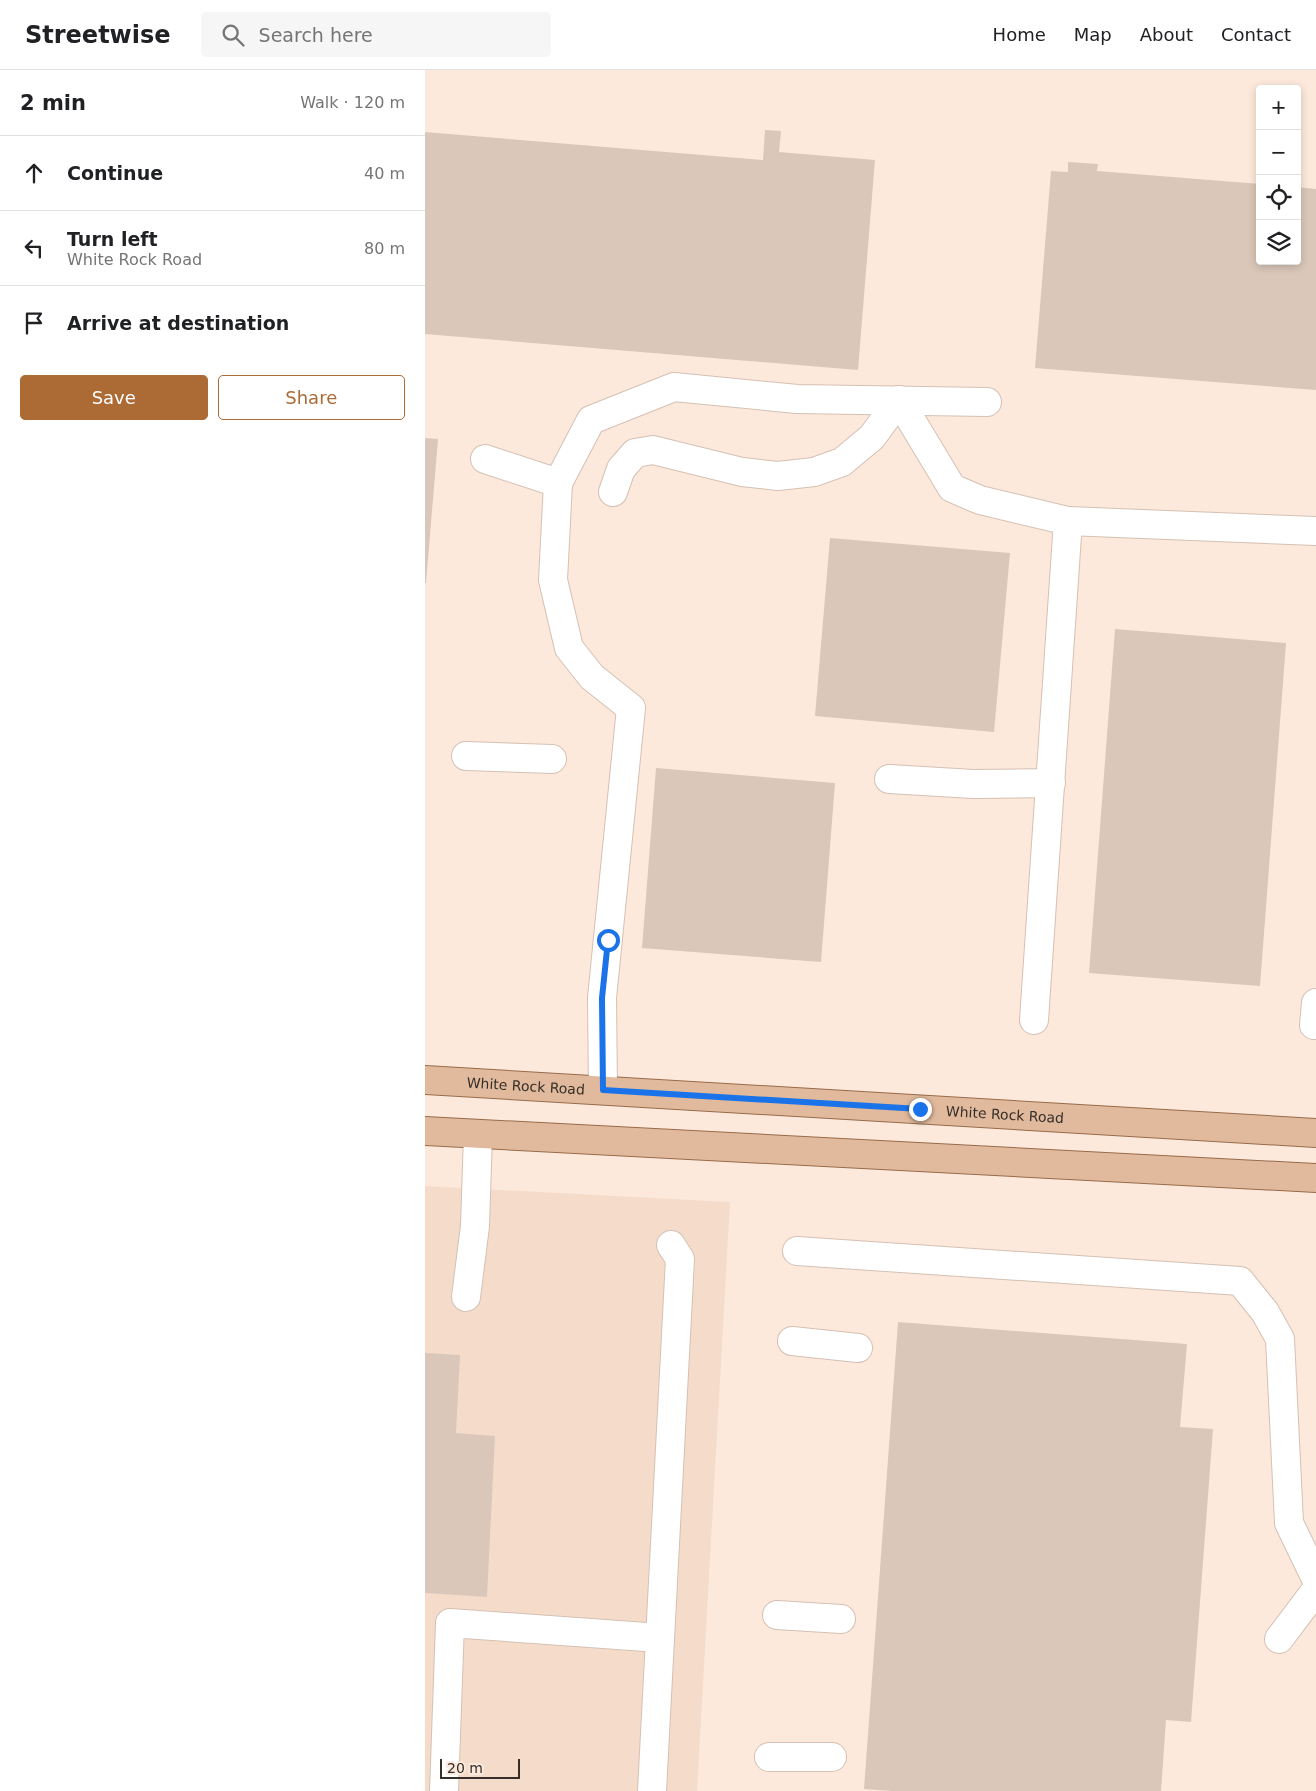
<!DOCTYPE html>
<html lang="en">
<head>
<meta charset="utf-8">
<style>
	body { margin:0; font-family:"DejaVu Sans",sans-serif; background:#f6f6f6; color:#202124 }
	.controls { position:absolute; right:15px; top:15px; display:grid; overflow:hidden; border-radius:5px; box-shadow:0 2px 8px #0003 }
	.controls button { width:45px; height:45px; display:grid; place-items:center; padding:0; border:0; border-bottom:1px solid #e0e0e0; background:#fff; color:#202124; font:25px sans-serif }
	.scale { position:absolute; left:15px; bottom:12px; width:80px; box-sizing:border-box; padding-left:5px; border:2px solid #352e29; border-top:0; font-size:14px; line-height:18px; white-space:nowrap; color:#352e29; -webkit-text-stroke:4px #fce9dc; paint-order:stroke }
	.stop { position:absolute; width:15px; height:15px; margin:-11px; border:4px solid #1a73e8; border-radius:50%; background:#fff }
	.stop.end { background:#1a73e8; border-color:#fff; box-shadow:0 1px 5px #0008 }
	.list { margin:0; padding:0; list-style:none }
	h2 { display:flex; justify-content:space-between; align-items:center; height:65px; margin:0; padding:0 20px; font-size:21px }
	h2 small { font-size:16px; font-weight:400; color:#757577 }
	.list li { display:grid; grid-template-columns:32px 1fr auto; gap:15px; align-items:center; box-sizing:border-box; height:75px; padding:0 20px; border-top:1px solid #e0e0e0 }
	.list b { display:block; font-size:19px; white-space:nowrap }
	.list p { margin:0; font-size:16px; white-space:nowrap; color:#757577 }
	.list em { font-size:16px; font-style:normal; color:#757577 }
	.actions { display:flex; gap:10px; padding:15px 20px }
	.actions a { flex:1; padding:11px 0; border:1px solid #ac6a35; border-radius:5px; text-align:center; font-size:18px; color:#ac6a35 }
	.actions .main { background:#ac6a35; color:#fff }
	.icon { flex:none; width:28px; height:28px; fill:none; stroke:currentColor; stroke-width:2; stroke-linecap:round; stroke-linejoin:round }
	.map { position:relative; flex:none; width:891px; height:1721px; overflow:hidden }
	header { display:flex; align-items:center; gap:30px; box-sizing:border-box; height:70px; padding:0 25px; background:#fff; border-bottom:1px solid #e0e0e0 }
	header strong { font-size:24px }
	nav { display:flex; gap:28px; margin-inline-start:auto; font-size:18px }
	.search { width:350px; height:45px; background:#f6f6f6; display:flex; align-items:center; gap:12px; box-sizing:border-box; padding:0 18px; border-radius:5px; color:#757577; font-size:19px }
	main { display:flex }
	aside { flex:1; background:#fff }
	.map>svg:first-child { display:block }
	.built { fill:#f5dcca }
	.building { fill:#dac7ba }
	.lines { fill:none; stroke-linecap:round; stroke-linejoin:round }
	.minor-casing { stroke:#d4c1b4; stroke-width:30 }
	.major-casing { stroke:#986b4a; stroke-width:30 }
	.minor { stroke:#fff; stroke-width:28 }
	.major { stroke:#e1ba9d; stroke-width:28 }
	.route { stroke:#1a73e8; stroke-width:6 }
	.labels { text-anchor:middle; dominant-baseline:central; stroke-width:4.5; stroke-linejoin:round; paint-order:stroke }
	.street-label { font-size:14px; fill:#352e29; stroke:#fce9dc }
</style>
</head>
<body>
<header>
<strong>Streetwise</strong>
<div class="search"><svg class="icon" aria-label="search" viewBox="0 0 24 24"><circle cx="10" cy="10" r="6"/><path d="M15 15l6 6"/></svg>Search here</div>
<nav><a>Home</a><a>Map</a><a>About</a><a>Contact</a></nav>
</header>
<main>
<aside>
<h2>2 min<small>Walk · 120 m</small></h2>
<ul class="list">
<li><svg class="icon" aria-label="ahead" viewBox="0 0 24 24"><path d="M12 20V5M6 11l6-6 6 6"/></svg><div><b>Continue</b></div><em>40 m</em></li>
<li><svg class="icon" aria-label="left" viewBox="0 0 24 24"><path d="M17 20v-9H6M10 6l-5 5 5 5"/></svg><div><b>Turn left</b><p>White Rock Road</p></div><em>80 m</em></li>
<li><svg class="icon" aria-label="arrive" viewBox="0 0 24 24"><path d="M6 21V4h12l-3 4 3 4H6"/></svg><div><b>Arrive at destination</b></div></li>
</ul>
<div class="actions"><a class="main">Save</a><a>Share</a></div>
</aside>
<div class="map">
<svg width="891" height="1721" viewBox="0 0 891 1721">
	<rect width="100%" height="100%" fill="#fce9dc"/>
	<polygon class="built" points="0,1116 305,1132 272,1721 0,1721"/>
	<g class="building">
		<polygon points="340,60 356,61 354,82 450,90 433,300 0,264 0,62 338,90"/>
		<polygon points="643,92 673,94 672,101 835,114 835,191 872,191 872,117 891,119 891,320 610,298 626,101 643,102"/>
		<polygon points="0,368 13,369 1,513 0,513"/>
		<polygon points="405,468 585,483 569,662 390,646"/>
		<polygon points="690,559 861,573 835,916 664,903"/>
		<polygon points="231,698 410,713 396,892 217,878"/>
		<polygon points="473,1252 762,1274 755,1357 788,1359 766,1652 741,1650 736,1721 467,1721 439,1719"/>
		<polygon points="0,1283 35,1285 31,1363 70,1366 62,1527 0,1523"/>
	</g>
	<g class="lines">
		<defs>
			<g id="minor">
				<polyline points="474,330 527,418 555,430 643,451 891,461"/>
				<polyline points="60,389 133,413 128,510 144,578 167,607 206,638 177,928 178,1020"/>
				<polyline points="133,413 166,350 249,317 372,329 562,332"/>
				<polyline points="188,422 196,399 210,383 228,380 317,402 353,406 389,402 417,392 447,367 474,330"/>
				<polyline points="41,686 127,689"/>
				<polyline points="464,709 548,714 626,713"/>
				<polyline points="609,950 643,451"/>
				<polyline points="889,955 891,933"/>
				<polyline points="372,1181 815,1211 840,1242 855,1269 864,1453 891,1509"/>
				<polyline points="41,1227 50,1156 53,1064"/>
				<polyline points="367,1271 433,1278"/>
				<polyline points="352,1545 416,1549"/>
				<polyline points="854,1569 891,1520"/>
				<polyline points="344,1687 407,1687"/>
				<polyline points="19,1721 25,1553 235,1568"/>
				<polyline points="227,1721 255,1189 246,1175"/>
			</g>
			<g id="major">
				<path id="s1" d="M0,1010L891,1063"/>
				<polyline points="0,1061 891,1108"/>
			</g>
		</defs>
		<use href="#minor" class="minor-casing"/>
		<use href="#major" class="major-casing"/>
		<use href="#minor" class="minor"/>
		<use href="#major" class="major"/>
	</g>
	<g class="lines">
		<polyline class="route" points="183,870 177,928 178,1020 495,1039"/>
	</g>
	<g class="labels">
		<g class="street-label">
			<text stroke="none"><textPath href="#s1" startOffset="101">White Rock Road</textPath></text>
			<text stroke="none"><textPath href="#s1" startOffset="581">White Rock Road</textPath></text>
		</g>
	</g>
</svg>
<div class="controls">
<button>+</button>
<button>−</button>
<button><svg class="icon" aria-label="locate" viewBox="0 0 24 24"><circle cx="12" cy="12" r="6"/><path d="M12 2v4M12 18v4M2 12h4M18 12h4"/></svg></button>
<button><svg class="icon" aria-label="layers" viewBox="0 0 24 24"><path d="M12 4l9 5-9 5-9-5zM3 14l9 5 9-5"/></svg></button>
</div>
<div class="scale">20 m</div>
<div class="stop" style="left:183px;top:870px"></div>
<div class="stop end" style="left:495px;top:1039px"></div>
</div>
</main>
</body>
</html>
